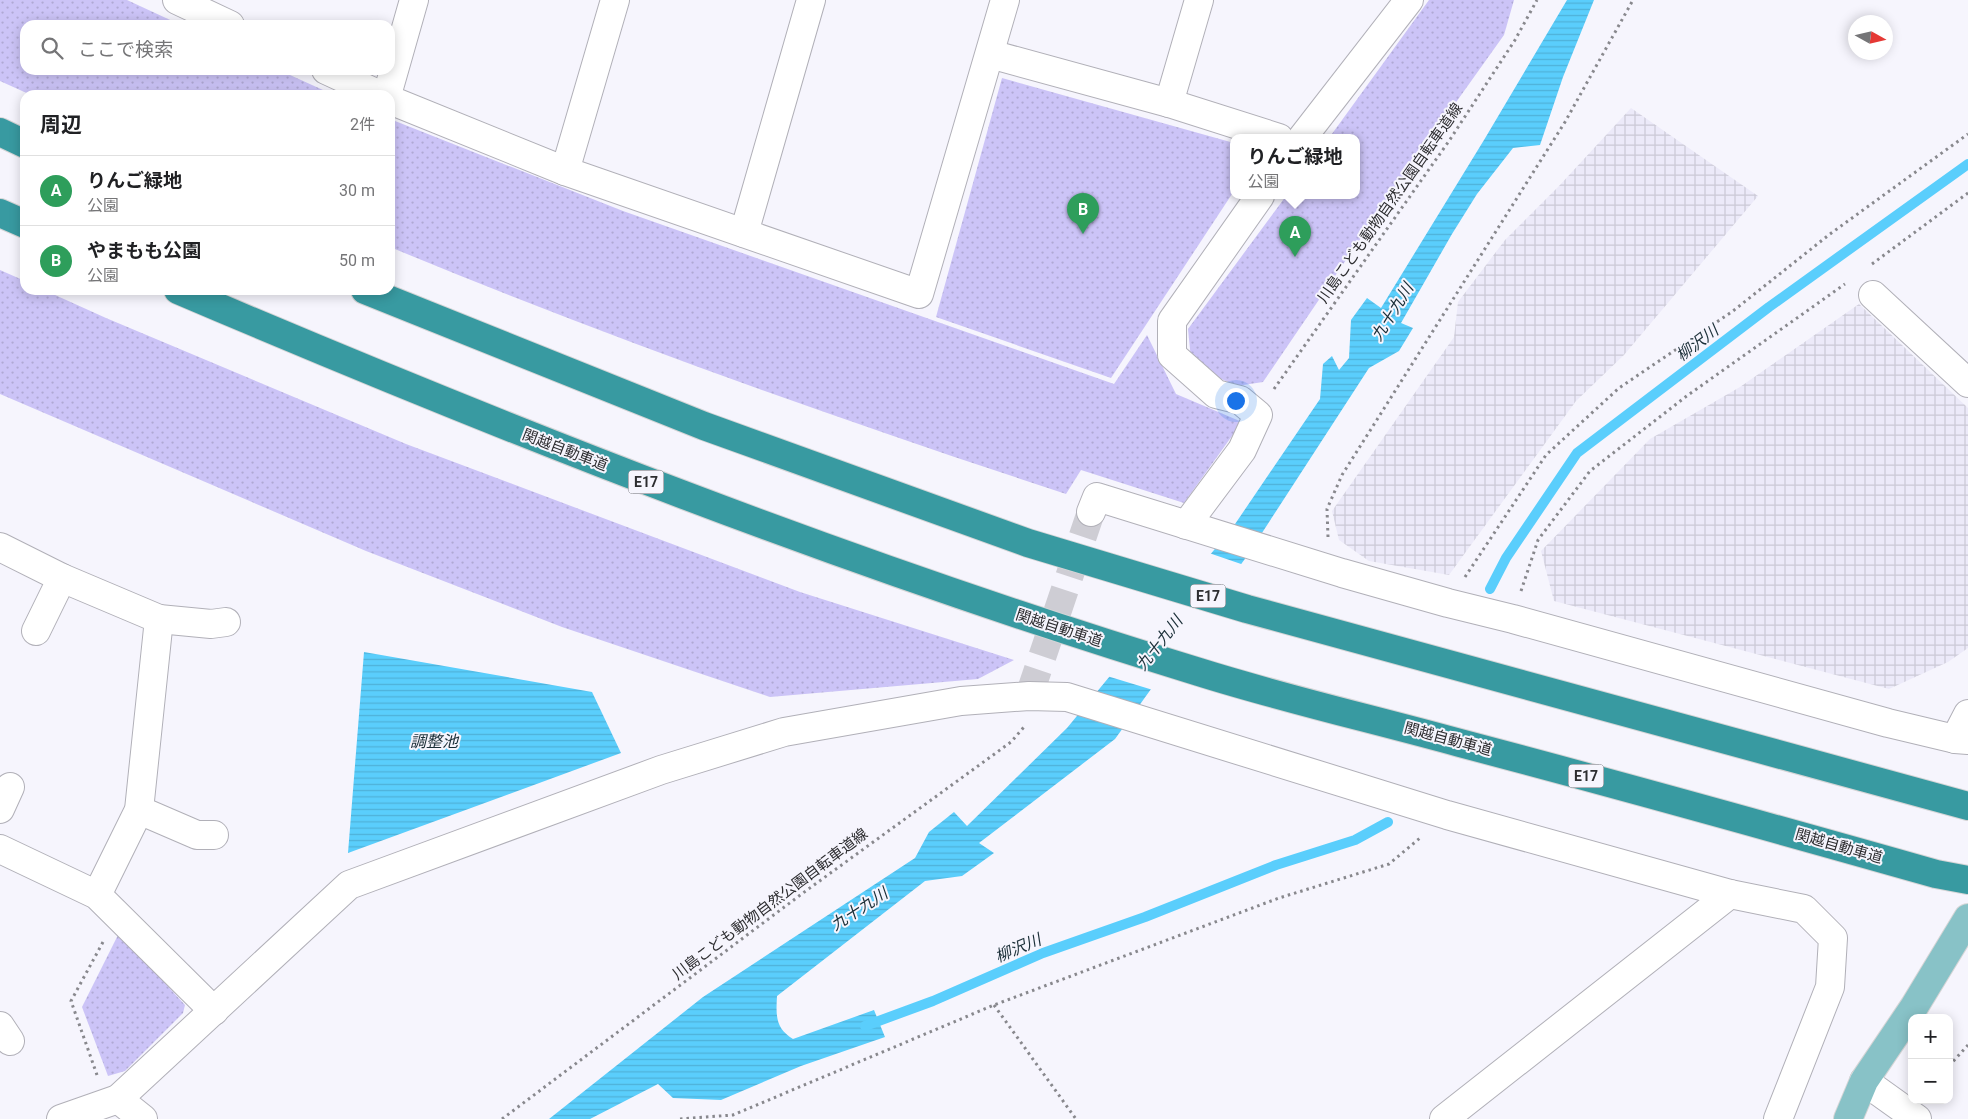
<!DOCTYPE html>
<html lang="ja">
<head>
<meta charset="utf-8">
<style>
	body { margin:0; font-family:Roboto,"Noto Sans JP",sans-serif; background:#f6f6f6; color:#202124 }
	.controls { position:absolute; right:15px; bottom:15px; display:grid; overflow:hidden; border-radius:10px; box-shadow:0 2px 12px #0003 }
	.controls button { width:45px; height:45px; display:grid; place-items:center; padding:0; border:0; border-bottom:1px solid #e0e0e0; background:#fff; color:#202124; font:25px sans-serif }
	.compass { position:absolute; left:1848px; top:15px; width:45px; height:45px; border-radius:50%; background:#fff; box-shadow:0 2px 12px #0003; rotate:98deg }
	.you { position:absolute; left:1235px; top:400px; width:18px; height:18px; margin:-12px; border:4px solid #fff; border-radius:50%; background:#1a73e8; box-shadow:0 0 0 8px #1a73e833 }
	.badge { display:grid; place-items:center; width:32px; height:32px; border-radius:50%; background:#b45309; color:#fff; font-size:16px; font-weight:700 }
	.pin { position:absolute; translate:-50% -41px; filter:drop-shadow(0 1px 2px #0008) }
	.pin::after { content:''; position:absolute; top:26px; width:18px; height:15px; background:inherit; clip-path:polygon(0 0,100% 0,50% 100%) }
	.popup { position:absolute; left:1230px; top:134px; width:130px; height:65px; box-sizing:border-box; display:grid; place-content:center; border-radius:10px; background:#fff; filter:drop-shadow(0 1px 4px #0005); font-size:16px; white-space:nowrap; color:#757577 }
	.popup b { font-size:19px; color:#202124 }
	.popup::after { content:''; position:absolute; left:50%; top:100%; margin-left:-10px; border:10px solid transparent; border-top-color:#fff }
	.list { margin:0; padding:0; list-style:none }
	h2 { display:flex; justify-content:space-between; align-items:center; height:65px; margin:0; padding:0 20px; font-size:21px }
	h2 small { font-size:16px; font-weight:400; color:#757577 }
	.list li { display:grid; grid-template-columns:32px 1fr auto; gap:15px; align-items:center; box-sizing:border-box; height:70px; padding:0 20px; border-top:1px solid #e0e0e0 }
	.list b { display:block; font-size:19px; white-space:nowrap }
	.list p { margin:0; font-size:16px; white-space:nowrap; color:#757577 }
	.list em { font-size:16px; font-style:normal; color:#757577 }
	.icon { flex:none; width:28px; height:28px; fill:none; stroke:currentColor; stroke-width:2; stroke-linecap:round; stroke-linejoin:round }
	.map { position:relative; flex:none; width:1968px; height:1119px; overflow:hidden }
	.search { position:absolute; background:#fff; box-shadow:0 2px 12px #0003; left:20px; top:20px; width:375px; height:55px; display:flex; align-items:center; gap:12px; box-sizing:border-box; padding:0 18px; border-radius:15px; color:#757577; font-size:19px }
	.panel { position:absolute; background:#fff; box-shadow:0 2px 12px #0003; left:20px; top:90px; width:375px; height:205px; border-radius:15px }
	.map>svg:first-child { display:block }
	.industrial { fill:url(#industrial-grid) }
	.green { fill:url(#green-dots) }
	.water { fill:url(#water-rules) }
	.pier { fill:#f6f5fd }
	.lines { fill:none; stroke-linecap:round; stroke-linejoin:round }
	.stream { stroke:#5acefc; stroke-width:10 }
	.minor-tunnel { stroke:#cecdd4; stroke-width:28; stroke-dasharray:28 14; stroke-linecap:butt }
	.minor-casing { stroke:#b1b0b8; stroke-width:30 }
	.major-casing { stroke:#d5d5d6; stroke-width:30 }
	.highway-casing { stroke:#d5d5d6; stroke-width:30 }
	.path { stroke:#88888d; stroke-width:3; stroke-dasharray:2.5 4; stroke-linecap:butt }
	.minor { stroke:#fff; stroke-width:28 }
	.major { stroke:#88c2c7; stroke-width:28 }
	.highway { stroke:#389aa1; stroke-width:28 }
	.labels { text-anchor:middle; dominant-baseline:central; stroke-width:4; stroke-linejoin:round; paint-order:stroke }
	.shield { fill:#f6f5fd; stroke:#69696e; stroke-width:1 }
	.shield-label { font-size:14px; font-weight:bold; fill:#2d2d30 }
	.street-label { font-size:15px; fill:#2d2d30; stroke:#f6f5fd }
	.water-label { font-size:16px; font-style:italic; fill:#1a2e37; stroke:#f6f5fd }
</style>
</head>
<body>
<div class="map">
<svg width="1968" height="1119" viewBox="0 0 1968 1119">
	<defs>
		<pattern id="industrial-grid" width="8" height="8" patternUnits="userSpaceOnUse" patternTransform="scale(1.25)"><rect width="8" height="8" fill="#eceaf9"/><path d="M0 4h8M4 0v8" fill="none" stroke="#cbc9d6"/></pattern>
		<pattern id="green-dots" width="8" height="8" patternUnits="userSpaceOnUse" patternTransform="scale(1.25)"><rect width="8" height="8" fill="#ccc4f7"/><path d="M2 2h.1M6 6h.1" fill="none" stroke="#b0a9d4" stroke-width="1.8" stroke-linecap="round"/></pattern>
		<pattern id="water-rules" width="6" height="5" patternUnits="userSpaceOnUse" patternTransform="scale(1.25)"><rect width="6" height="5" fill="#5acefc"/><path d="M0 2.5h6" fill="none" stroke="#4fb1d8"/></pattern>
	</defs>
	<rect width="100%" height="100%" fill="#f6f5fd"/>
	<g class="industrial">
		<polygon points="1631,108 1758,196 1624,355 1576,401 1449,575 1369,561 1339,540 1332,511 1454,337 1458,302 1505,240 1559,186"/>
		<polygon points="1859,304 1968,408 1968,648 1948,662 1889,689 1554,601 1541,551 1650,439 1740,387"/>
	</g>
	<g class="green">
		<polygon points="0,0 127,0 181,25 25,25 25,70 279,70 334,95 31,95 0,81"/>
		<polygon points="1429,0 1514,0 1504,35 1397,185 1263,382 1237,386 1208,373 1191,359 1188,329 1286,196 1356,196 1356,138 1329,138"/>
		<polygon points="1002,78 1234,143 1234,191 1111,378 936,317"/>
		<path d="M390,119L623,211L1114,384L1147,335L1176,394L1242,422L1184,503L1081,470L1066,494C838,419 612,339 390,247Z"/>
		<polygon points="0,270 25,281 25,290 44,290 106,318 406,444 800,592 1014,660 978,679 770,697 562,627 366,551 0,394"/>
		<polygon points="119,933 185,1005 183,1013 125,1071 108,1076 82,1007"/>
	</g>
	<g class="water">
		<path d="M1567,0H1594L1563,77L1540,145L1513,148L1477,194L1452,234L1401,323L1413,328L1399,351L1369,368L1247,556L1115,739L979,843L994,853L962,876L925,881L777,996C776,1015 775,1028 793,1039L874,1010L885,1037L801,1066L721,1100L673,1098L658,1084L590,1119H549L703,997L915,858L929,832L954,812L967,826L1067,728L1233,527L1320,399L1323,364L1332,356L1339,370L1349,358L1351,320L1367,298L1381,308L1484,140Z"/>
		<polygon points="364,652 592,692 621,753 348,853"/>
	</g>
	<polygon class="pier" points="1209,553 1244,565 1153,690 1107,676"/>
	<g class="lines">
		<g class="stream">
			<polyline points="1490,589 1506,558 1577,453 1769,307 1968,164"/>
			<polyline points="865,1026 933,1001 1043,953 1145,917 1276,865 1355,840 1388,822"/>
		</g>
		<polyline class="minor-tunnel" points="1029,696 1091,512"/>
		<defs>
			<g id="minor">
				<polyline points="177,0 230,25"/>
				<polyline points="990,54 1169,103 1279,138"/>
				<polyline points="326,70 380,95"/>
				<polyline points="387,95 414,0"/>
				<polyline points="390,100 565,171 919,294 1005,0"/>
				<polyline points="1169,103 1199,0"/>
				<polyline points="1302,138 1409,0"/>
				<polyline points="565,171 615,0"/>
				<polyline points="744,233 811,0"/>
				<polyline points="1873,295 1968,383"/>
				<polyline points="1091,512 1097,497 1342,573 1448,603 1513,619 1888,723 1955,739 1968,740"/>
				<polyline points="1186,525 1242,450 1258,415 1240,400 1216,394 1172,355 1172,321 1260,196"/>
				<polyline points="0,547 62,578 159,619 139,810 97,895"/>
				<polyline points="159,619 211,624 226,622"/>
				<polyline points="36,631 62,578"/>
				<polyline points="1955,739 1968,714"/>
				<polyline points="0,809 10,787"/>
				<polyline points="139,810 197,835 214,835"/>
				<polyline points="0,849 97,895 214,1011"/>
				<polyline points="0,1026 10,1041"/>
				<polyline points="1864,1081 1917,1119"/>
				<polyline points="118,1099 143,1119"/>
				<polyline points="61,1119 118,1099 349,885 661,770 784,732 961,701 1029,696 1067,697 1447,815 1730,894 1804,909 1833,938 1830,987 1778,1119"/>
				<polyline points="1444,1119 1730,894"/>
			</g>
			<polyline id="major" points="1848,1119 1864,1081 1914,1007 1968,918"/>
			<g id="highway">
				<polyline points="0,132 25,144"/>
				<polyline points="0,213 25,224"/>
				<path d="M178,290C513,433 851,566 1199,672C1285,699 1373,719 1460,743C1619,785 1777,829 1936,874L1968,880"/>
				<polyline points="365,290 704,426 1028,543 1247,609 1968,806"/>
			</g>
		</defs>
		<use href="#minor" class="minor-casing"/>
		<use href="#major" class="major-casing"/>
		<use href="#highway" class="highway-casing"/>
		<g class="path">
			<polyline points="1872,264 1968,193"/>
			<polyline points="1274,389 1449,141 1515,40 1537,0"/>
			<polyline points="1328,537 1327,509 1342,475 1565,122 1633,0"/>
			<polyline points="1465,577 1546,455 1619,388 1733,311 1830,234 1968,134"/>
			<polyline points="1521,591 1538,540 1590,471 1688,395 1845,284"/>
			<polyline points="994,1005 1076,1119"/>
			<polyline points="1949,1066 1968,1045"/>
			<polyline points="97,1075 71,1001 103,942"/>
			<polyline points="502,1119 803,893 1011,742 1024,727"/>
			<polyline points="680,1119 733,1115 994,1005 1279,898 1389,864 1420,838"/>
		</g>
		<use href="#minor" class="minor"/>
		<use href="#major" class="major"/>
		<use href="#highway" class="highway"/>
	</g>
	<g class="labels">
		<g class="shield">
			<rect x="628.5" y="470.5" width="35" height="23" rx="4"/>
			<rect x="1190.5" y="584.5" width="35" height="23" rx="4"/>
			<rect x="1568.5" y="764.5" width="35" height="23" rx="4"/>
		</g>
		<g class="shield-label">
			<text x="646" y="482">E17</text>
			<text x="1208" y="596">E17</text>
			<text x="1586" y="776">E17</text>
		</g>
		<g class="street-label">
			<text transform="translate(1390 203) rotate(-55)">川島こども動物自然公園自転車道線</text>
			<text transform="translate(565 450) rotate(21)">関越自動車道</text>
			<text transform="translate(1059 628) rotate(18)">関越自動車道</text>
			<text transform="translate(1448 739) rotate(15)">関越自動車道</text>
			<text transform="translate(1839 846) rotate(16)">関越自動車道</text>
			<text transform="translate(770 904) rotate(-37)">川島こども動物自然公園自転車道線</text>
		</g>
		<g class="water-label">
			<text transform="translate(1392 312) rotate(-58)">九十九川</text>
			<text transform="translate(1697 343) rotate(-37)">柳沢川</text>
			<text transform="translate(1159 643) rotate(-52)">九十九川</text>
			<text x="434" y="741">調整池</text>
			<text transform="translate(859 909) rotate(-33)">九十九川</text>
			<text transform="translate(1018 948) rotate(-23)">柳沢川</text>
		</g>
	</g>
</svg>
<div class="controls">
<button>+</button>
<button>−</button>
</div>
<svg class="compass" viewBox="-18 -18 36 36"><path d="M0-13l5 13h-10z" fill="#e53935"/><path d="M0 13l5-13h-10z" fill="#757577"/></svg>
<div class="you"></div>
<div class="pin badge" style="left:1295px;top:257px;background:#2e9e5b">A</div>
<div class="popup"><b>りんご緑地</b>公園</div>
<div class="pin badge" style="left:1083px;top:234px;background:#2e9e5b">B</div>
<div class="search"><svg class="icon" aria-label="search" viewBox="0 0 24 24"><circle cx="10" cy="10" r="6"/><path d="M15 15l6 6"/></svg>ここで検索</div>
<section class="panel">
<h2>周辺<small>2件</small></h2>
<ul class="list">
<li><span class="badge" style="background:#2e9e5b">A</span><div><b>りんご緑地</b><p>公園</p></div><em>30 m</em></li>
<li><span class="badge" style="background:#2e9e5b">B</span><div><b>やまもも公園</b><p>公園</p></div><em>50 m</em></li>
</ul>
</section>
</div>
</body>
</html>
